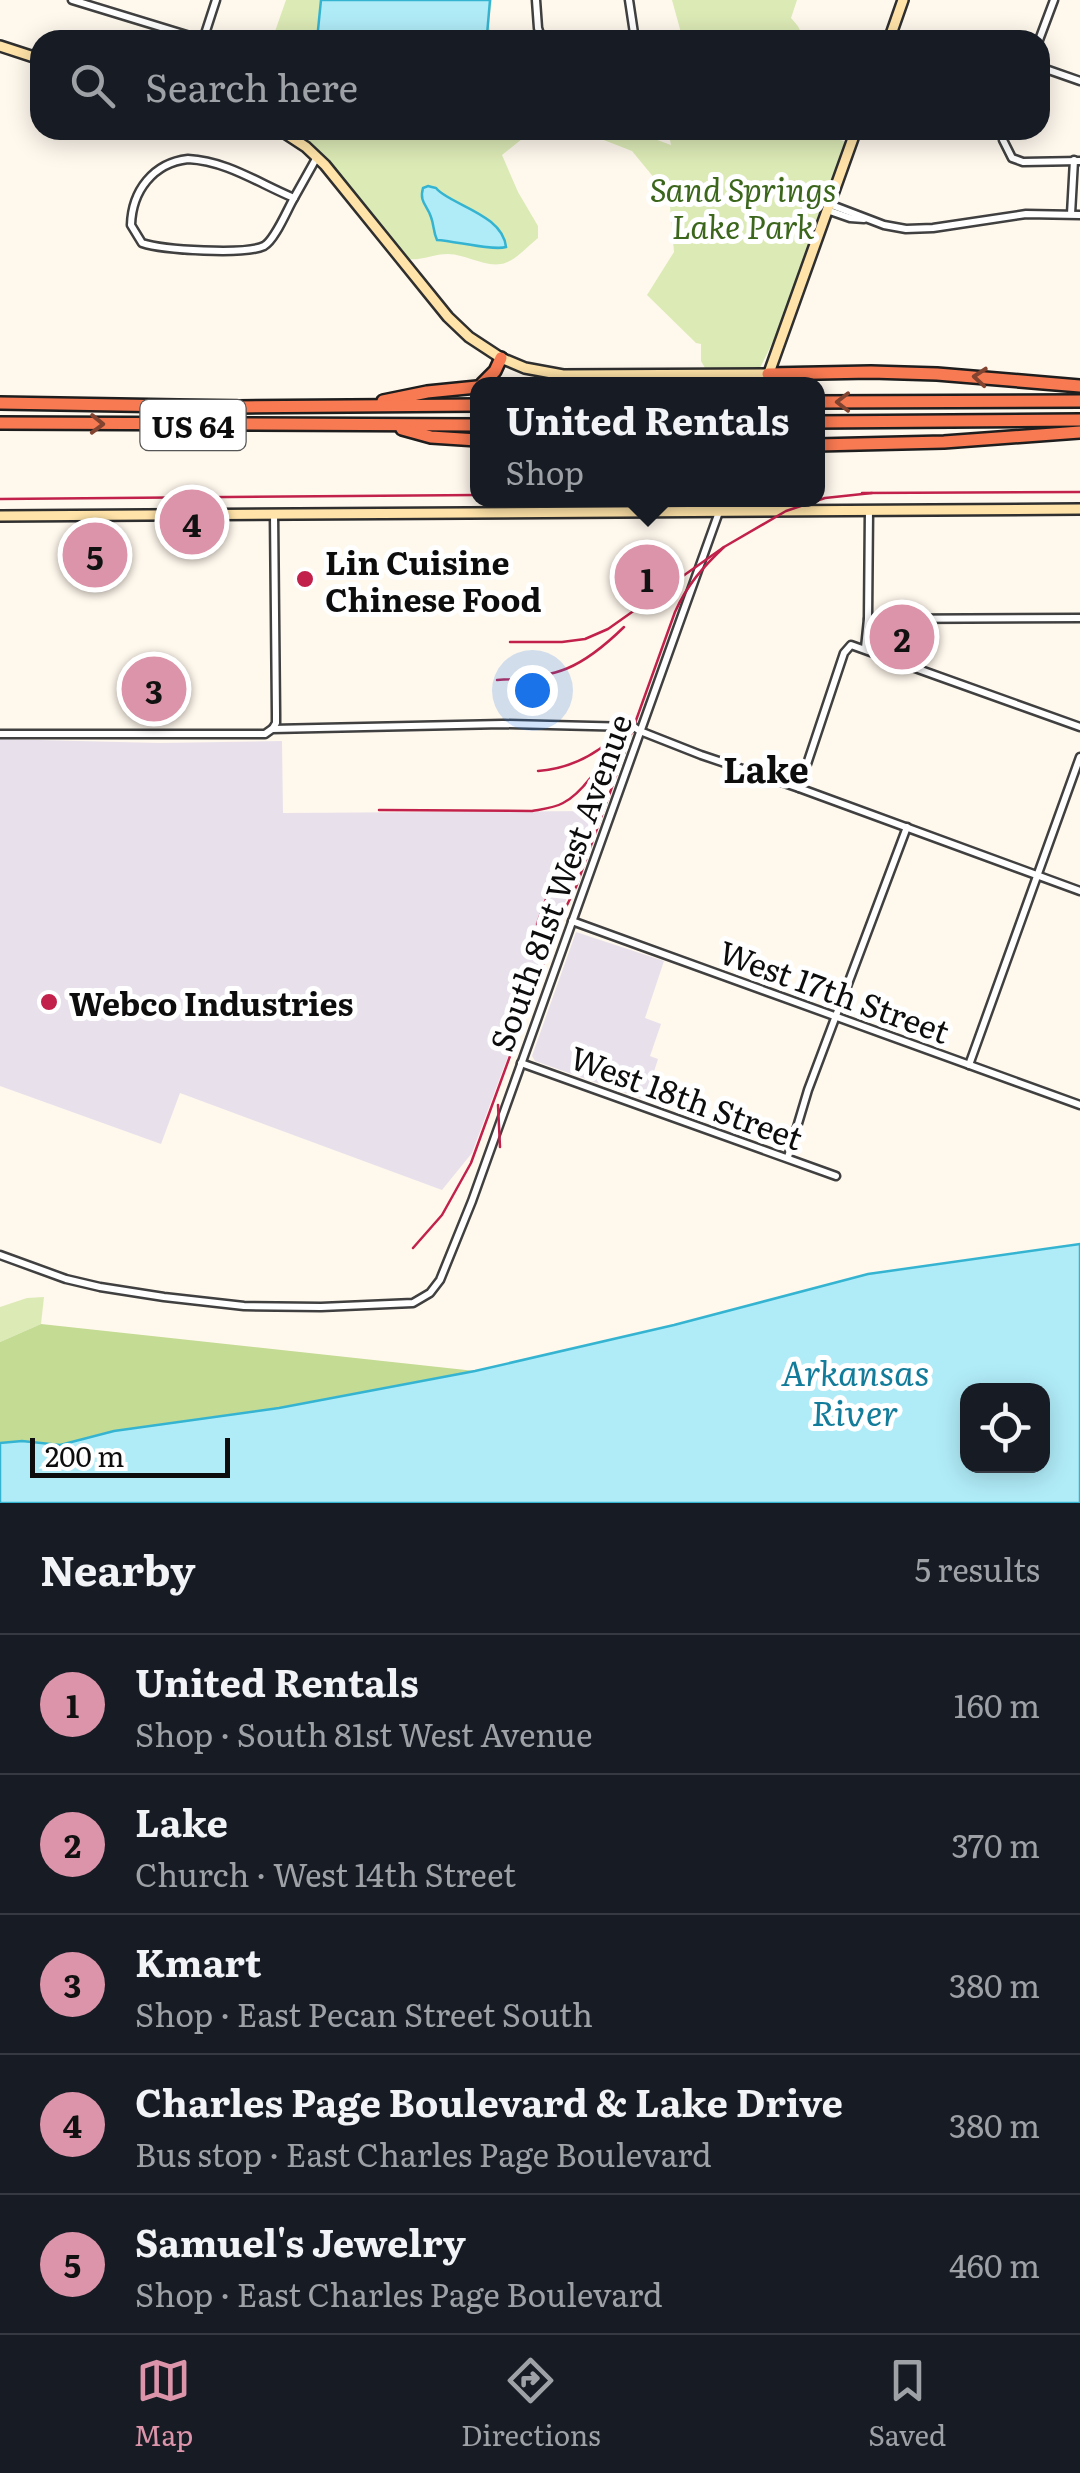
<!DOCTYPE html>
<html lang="en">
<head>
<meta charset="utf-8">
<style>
	body { margin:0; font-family:Literata,serif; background:#20242c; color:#f1f3f6 }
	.controls { position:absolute; right:30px; bottom:30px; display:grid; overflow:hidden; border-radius:20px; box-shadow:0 5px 25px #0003 }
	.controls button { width:90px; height:90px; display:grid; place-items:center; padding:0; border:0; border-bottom:2px solid #363941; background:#171b24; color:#f1f3f6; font:50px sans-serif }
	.scale { position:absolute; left:30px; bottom:25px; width:200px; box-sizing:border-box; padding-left:10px; border:5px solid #0d0d0d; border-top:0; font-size:28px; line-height:35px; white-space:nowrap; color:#0d0d0d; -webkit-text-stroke:8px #fff; paint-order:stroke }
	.you { position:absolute; left:532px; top:690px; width:35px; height:35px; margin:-25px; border:8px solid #fff; border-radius:50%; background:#1a73e8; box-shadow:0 0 0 15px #1a73e833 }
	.badge { display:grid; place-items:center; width:65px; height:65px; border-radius:50%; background:#db94a9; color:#111; font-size:32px; font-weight:700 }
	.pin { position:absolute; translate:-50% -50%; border:5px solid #fff; box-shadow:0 2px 10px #0006 }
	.popup { position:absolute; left:470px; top:377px; width:355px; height:130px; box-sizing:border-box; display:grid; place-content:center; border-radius:20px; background:#171b24; filter:drop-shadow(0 2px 8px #0005); font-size:32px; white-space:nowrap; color:#9ea1a6 }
	.popup b { font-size:38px; color:#f1f3f6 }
	.popup::after { content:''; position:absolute; left:50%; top:100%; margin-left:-20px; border:20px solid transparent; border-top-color:#171b24 }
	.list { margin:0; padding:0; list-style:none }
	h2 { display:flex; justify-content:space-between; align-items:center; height:130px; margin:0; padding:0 40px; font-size:42px }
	h2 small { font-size:32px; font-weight:400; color:#9ea1a6 }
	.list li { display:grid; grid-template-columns:65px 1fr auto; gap:30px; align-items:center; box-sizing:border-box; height:140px; padding:0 40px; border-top:2px solid #363941 }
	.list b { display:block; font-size:38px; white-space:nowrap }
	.list p { margin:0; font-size:32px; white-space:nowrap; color:#9ea1a6 }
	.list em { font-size:32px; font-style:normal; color:#9ea1a6 }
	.icon { flex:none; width:55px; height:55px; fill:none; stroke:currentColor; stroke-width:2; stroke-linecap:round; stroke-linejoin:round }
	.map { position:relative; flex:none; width:1080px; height:1503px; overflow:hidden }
	.search { position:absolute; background:#171b24; box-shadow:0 5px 25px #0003; left:30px; right:30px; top:30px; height:110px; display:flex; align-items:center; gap:25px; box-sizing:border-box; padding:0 35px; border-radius:30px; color:#9ea1a6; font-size:38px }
	.sheet { height:830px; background:#171b24 }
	nav { display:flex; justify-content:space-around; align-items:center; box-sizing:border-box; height:140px; border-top:2px solid #363941; background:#171b24; font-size:28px; color:#9ea1a6 }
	nav a { display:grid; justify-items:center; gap:5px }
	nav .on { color:#db94a9 }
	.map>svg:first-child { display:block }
	.industrial { fill:#e8e1ec }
	.green { fill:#dceab6 }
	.forest { fill:#c4db94 }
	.water { fill:#b0ecf8; stroke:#35b4d1; stroke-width:2.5; fill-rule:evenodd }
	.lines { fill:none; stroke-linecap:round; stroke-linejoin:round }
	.street-casing { stroke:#404040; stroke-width:11 }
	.secondary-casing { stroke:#2f2f2f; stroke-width:14 }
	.highway-casing { stroke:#1e1e1e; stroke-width:16 }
	.street { stroke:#fff; stroke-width:6 }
	.secondary { stroke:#ffe3a8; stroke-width:9 }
	.highway { stroke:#f87a52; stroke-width:11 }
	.rail { stroke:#c1214b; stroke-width:2.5 }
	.oneway { stroke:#824430 }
	.poi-dot { fill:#c1214b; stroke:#fff; stroke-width:4 }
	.labels { text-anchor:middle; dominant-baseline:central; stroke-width:10; stroke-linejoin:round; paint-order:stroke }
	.shield { fill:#fff; stroke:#565656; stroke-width:2.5 }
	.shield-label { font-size:30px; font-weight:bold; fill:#0d0d0d }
	.park-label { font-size:32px; font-style:italic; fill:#3b661c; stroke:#fff }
	.poi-label { font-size:32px; font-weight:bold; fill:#0d0d0d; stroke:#fff; text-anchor:start }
	.street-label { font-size:32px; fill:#0d0d0d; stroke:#fff }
	.neighbourhood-label { font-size:35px; font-weight:bold; fill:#0d0d0d; stroke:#fff }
	.water-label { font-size:35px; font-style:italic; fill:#137c9b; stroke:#fff }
</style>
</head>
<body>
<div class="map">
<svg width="1080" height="1503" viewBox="0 0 1080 1503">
	<rect width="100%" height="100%" fill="#fff8ed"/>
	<g class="industrial">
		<polygon points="0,739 159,743 282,741 283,813 599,811 472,1153 442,1190 180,1093 161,1144 0,1086"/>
		<polygon points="576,932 664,961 645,1018 661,1024 650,1056 658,1059 645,1100 535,1061 532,1056"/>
	</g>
	<g class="green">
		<path d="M286,0H492C490,14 486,28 494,40H272Z"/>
		<path d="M672,0H797L791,18C796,24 804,31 800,40H683Z"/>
		<path d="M287,130H533L502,155L518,192L538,226V238C528,246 517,259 505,263C487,269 466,254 448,254C433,254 421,261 407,259L322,156Z"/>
		<polygon points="578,130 630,130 671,145 668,130 812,130 846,142 820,210 781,325 760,368 750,370 749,368 705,368 701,361 701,344 696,343 647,295 674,252 669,196 632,151"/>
		<polygon points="44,1297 41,1324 0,1342 0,1307 27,1298"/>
	</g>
	<polygon class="forest" points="41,1324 475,1371 279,1408 114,1431 60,1445 22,1441 0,1443 0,1342"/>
	<g class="water">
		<polygon points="321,0 490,0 487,35 493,40 317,40"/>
		<path d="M428,186C443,190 430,185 443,194C463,208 503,218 506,247C493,251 455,241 437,240C433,231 434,225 431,217C427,205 419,202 423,188Z"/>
		<path d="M1080,1244V1503H0V1443L22,1441L60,1445L114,1431L279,1408L475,1371L674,1325L868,1274ZM1042,1390V1466H968V1390Z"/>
	</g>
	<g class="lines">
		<defs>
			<g id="street">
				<polyline points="72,0 203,40"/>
				<polyline points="536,0 538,28 542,40"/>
				<polyline points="629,0 635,40"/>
				<polyline points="203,40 216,0"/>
				<polyline points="1039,40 1054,0"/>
				<polyline points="1040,67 1080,81"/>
				<polyline points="1007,130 1003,140 1012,158 1023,162 1080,161"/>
				<path d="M188,159C227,161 258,183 294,198C287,210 275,240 264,246C245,255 163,250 142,243L131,225C132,191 153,163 188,159Z"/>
				<polyline points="294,198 317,157"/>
				<polyline points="829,204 884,225 906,229 933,228 1026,214 1080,215"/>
				<polyline points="827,210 850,218 864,219"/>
				<polyline points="1071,214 1074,160"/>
				<polyline points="868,619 1080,618"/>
				<polyline points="865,648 868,619 869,510"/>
				<polyline points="273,728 276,723 276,714 274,514"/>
				<polyline points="0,734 265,734 272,729 503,724 634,727 640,731 701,755 799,788 1080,891"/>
				<polyline points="799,788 844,653 851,645 1080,727"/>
				<polyline points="572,921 1080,1105"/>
				<polyline points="521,1063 836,1176"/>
				<polyline points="969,1065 1080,757"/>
				<polyline points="788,1157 808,1090 907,827"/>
				<polyline points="0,1255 66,1279 100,1287 164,1297 244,1306 321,1307 413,1303 430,1293 440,1280 472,1201 719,512"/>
			</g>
			<g id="secondary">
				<polyline points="889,40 903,0"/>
				<polyline points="0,46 40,59"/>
				<polyline points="280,130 306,147 325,165 448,317 469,337 501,358 525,368 563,375 768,374"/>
				<polyline points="765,384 856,130"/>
				<polyline points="0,516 1080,509"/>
			</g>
			<g id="highway">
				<polyline points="768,374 871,372 937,374 1080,386"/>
				<polyline points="482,384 495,371 501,358"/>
				<polyline points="383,401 427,392 477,387"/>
				<polyline points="817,402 1080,401"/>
				<polyline points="0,403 238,407 477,405"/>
				<polyline points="817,422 1080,420"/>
				<polyline points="0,423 477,425"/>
				<polyline points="402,429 431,437 477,440"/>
				<polyline points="817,445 944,442 1080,432"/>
			</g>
		</defs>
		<use href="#street" class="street-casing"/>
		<use href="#secondary" class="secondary-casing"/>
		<use href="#highway" class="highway-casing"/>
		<use href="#street" class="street"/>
		<use href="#secondary" class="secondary"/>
		<use href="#highway" class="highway"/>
		<g class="rail">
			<polyline points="862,493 1080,492"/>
			<polyline points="0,499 477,495"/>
			<polyline points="510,642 562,642 585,639 608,629 724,547 786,511 825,498 872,493"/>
			<path d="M497,680C557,678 581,669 624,627"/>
			<path d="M538,771C565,769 588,759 609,742"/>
			<path d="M379,810L532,811C543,809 554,808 563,803C587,791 609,750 624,728"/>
			<polyline points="537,924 546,899 555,883 583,850"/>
			<polyline points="498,1105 500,1147"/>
			<path d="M413,1248L442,1215L471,1163L560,919L576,887L675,612C687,585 703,567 724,547"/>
		</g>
	</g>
	<defs><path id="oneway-chevron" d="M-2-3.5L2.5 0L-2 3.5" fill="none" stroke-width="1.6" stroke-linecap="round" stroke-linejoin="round" transform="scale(2.5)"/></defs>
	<g class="oneway">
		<use href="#oneway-chevron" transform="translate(980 377) rotate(-175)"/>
		<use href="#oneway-chevron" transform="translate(843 402) rotate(180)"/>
		<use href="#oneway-chevron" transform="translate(97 424) rotate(1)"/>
	</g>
	<g class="poi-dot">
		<circle cx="305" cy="579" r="10"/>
		<circle cx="49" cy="1002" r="10"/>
	</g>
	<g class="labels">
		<rect class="shield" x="140.5" y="400" width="105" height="50" rx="8"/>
		<g class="shield-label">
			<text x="193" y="425">US 64</text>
		</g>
		<g class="park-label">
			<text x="743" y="188">Sand Springs<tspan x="743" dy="37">Lake Park</tspan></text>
		</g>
		<g class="poi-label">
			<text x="325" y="561">Lin Cuisine<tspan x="325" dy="37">Chinese Food</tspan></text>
			<text x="69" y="1002">Webco Industries</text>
		</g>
		<g class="street-label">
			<text transform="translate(559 882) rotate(-70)">South 81st West Avenue</text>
			<text transform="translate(835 990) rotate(20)">West 17th Street</text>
			<text transform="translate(687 1096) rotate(20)">West 18th Street</text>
		</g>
		<g class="neighbourhood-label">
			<text x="766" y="768">Lake</text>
		</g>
		<g class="water-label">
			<text x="855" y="1371">Arkansas<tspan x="855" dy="40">River</tspan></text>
		</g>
	</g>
</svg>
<div class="controls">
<button><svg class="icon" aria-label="locate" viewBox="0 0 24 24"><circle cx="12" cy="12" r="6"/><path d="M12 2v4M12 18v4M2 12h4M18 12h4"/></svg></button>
</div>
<div class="scale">200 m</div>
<div class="you"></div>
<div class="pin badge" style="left:647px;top:577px">1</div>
<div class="popup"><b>United Rentals</b>Shop</div>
<div class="pin badge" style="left:902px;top:637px">2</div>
<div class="pin badge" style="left:154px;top:689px">3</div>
<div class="pin badge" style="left:192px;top:522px">4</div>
<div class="pin badge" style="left:95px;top:555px">5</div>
<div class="search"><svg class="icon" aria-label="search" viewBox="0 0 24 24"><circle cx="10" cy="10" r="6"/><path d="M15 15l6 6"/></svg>Search here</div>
</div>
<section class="sheet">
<h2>Nearby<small>5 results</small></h2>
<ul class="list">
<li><span class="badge">1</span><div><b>United Rentals</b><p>Shop · South 81st West Avenue</p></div><em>160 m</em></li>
<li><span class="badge">2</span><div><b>Lake</b><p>Church · West 14th Street</p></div><em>370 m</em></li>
<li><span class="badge">3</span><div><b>Kmart</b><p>Shop · East Pecan Street South</p></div><em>380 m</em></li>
<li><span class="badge">4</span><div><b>Charles Page Boulevard &amp; Lake Drive</b><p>Bus stop · East Charles Page Boulevard</p></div><em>380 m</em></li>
<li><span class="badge">5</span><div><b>Samuel's Jewelry</b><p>Shop · East Charles Page Boulevard</p></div><em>460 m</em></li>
</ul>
</section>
<nav>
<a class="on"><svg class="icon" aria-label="map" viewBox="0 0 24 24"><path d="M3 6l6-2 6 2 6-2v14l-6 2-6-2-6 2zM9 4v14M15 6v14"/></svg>Map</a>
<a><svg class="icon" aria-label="directions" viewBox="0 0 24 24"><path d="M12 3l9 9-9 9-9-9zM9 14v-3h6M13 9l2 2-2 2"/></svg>Directions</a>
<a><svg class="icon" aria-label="saved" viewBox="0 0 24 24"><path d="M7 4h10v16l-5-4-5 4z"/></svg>Saved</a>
</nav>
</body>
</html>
